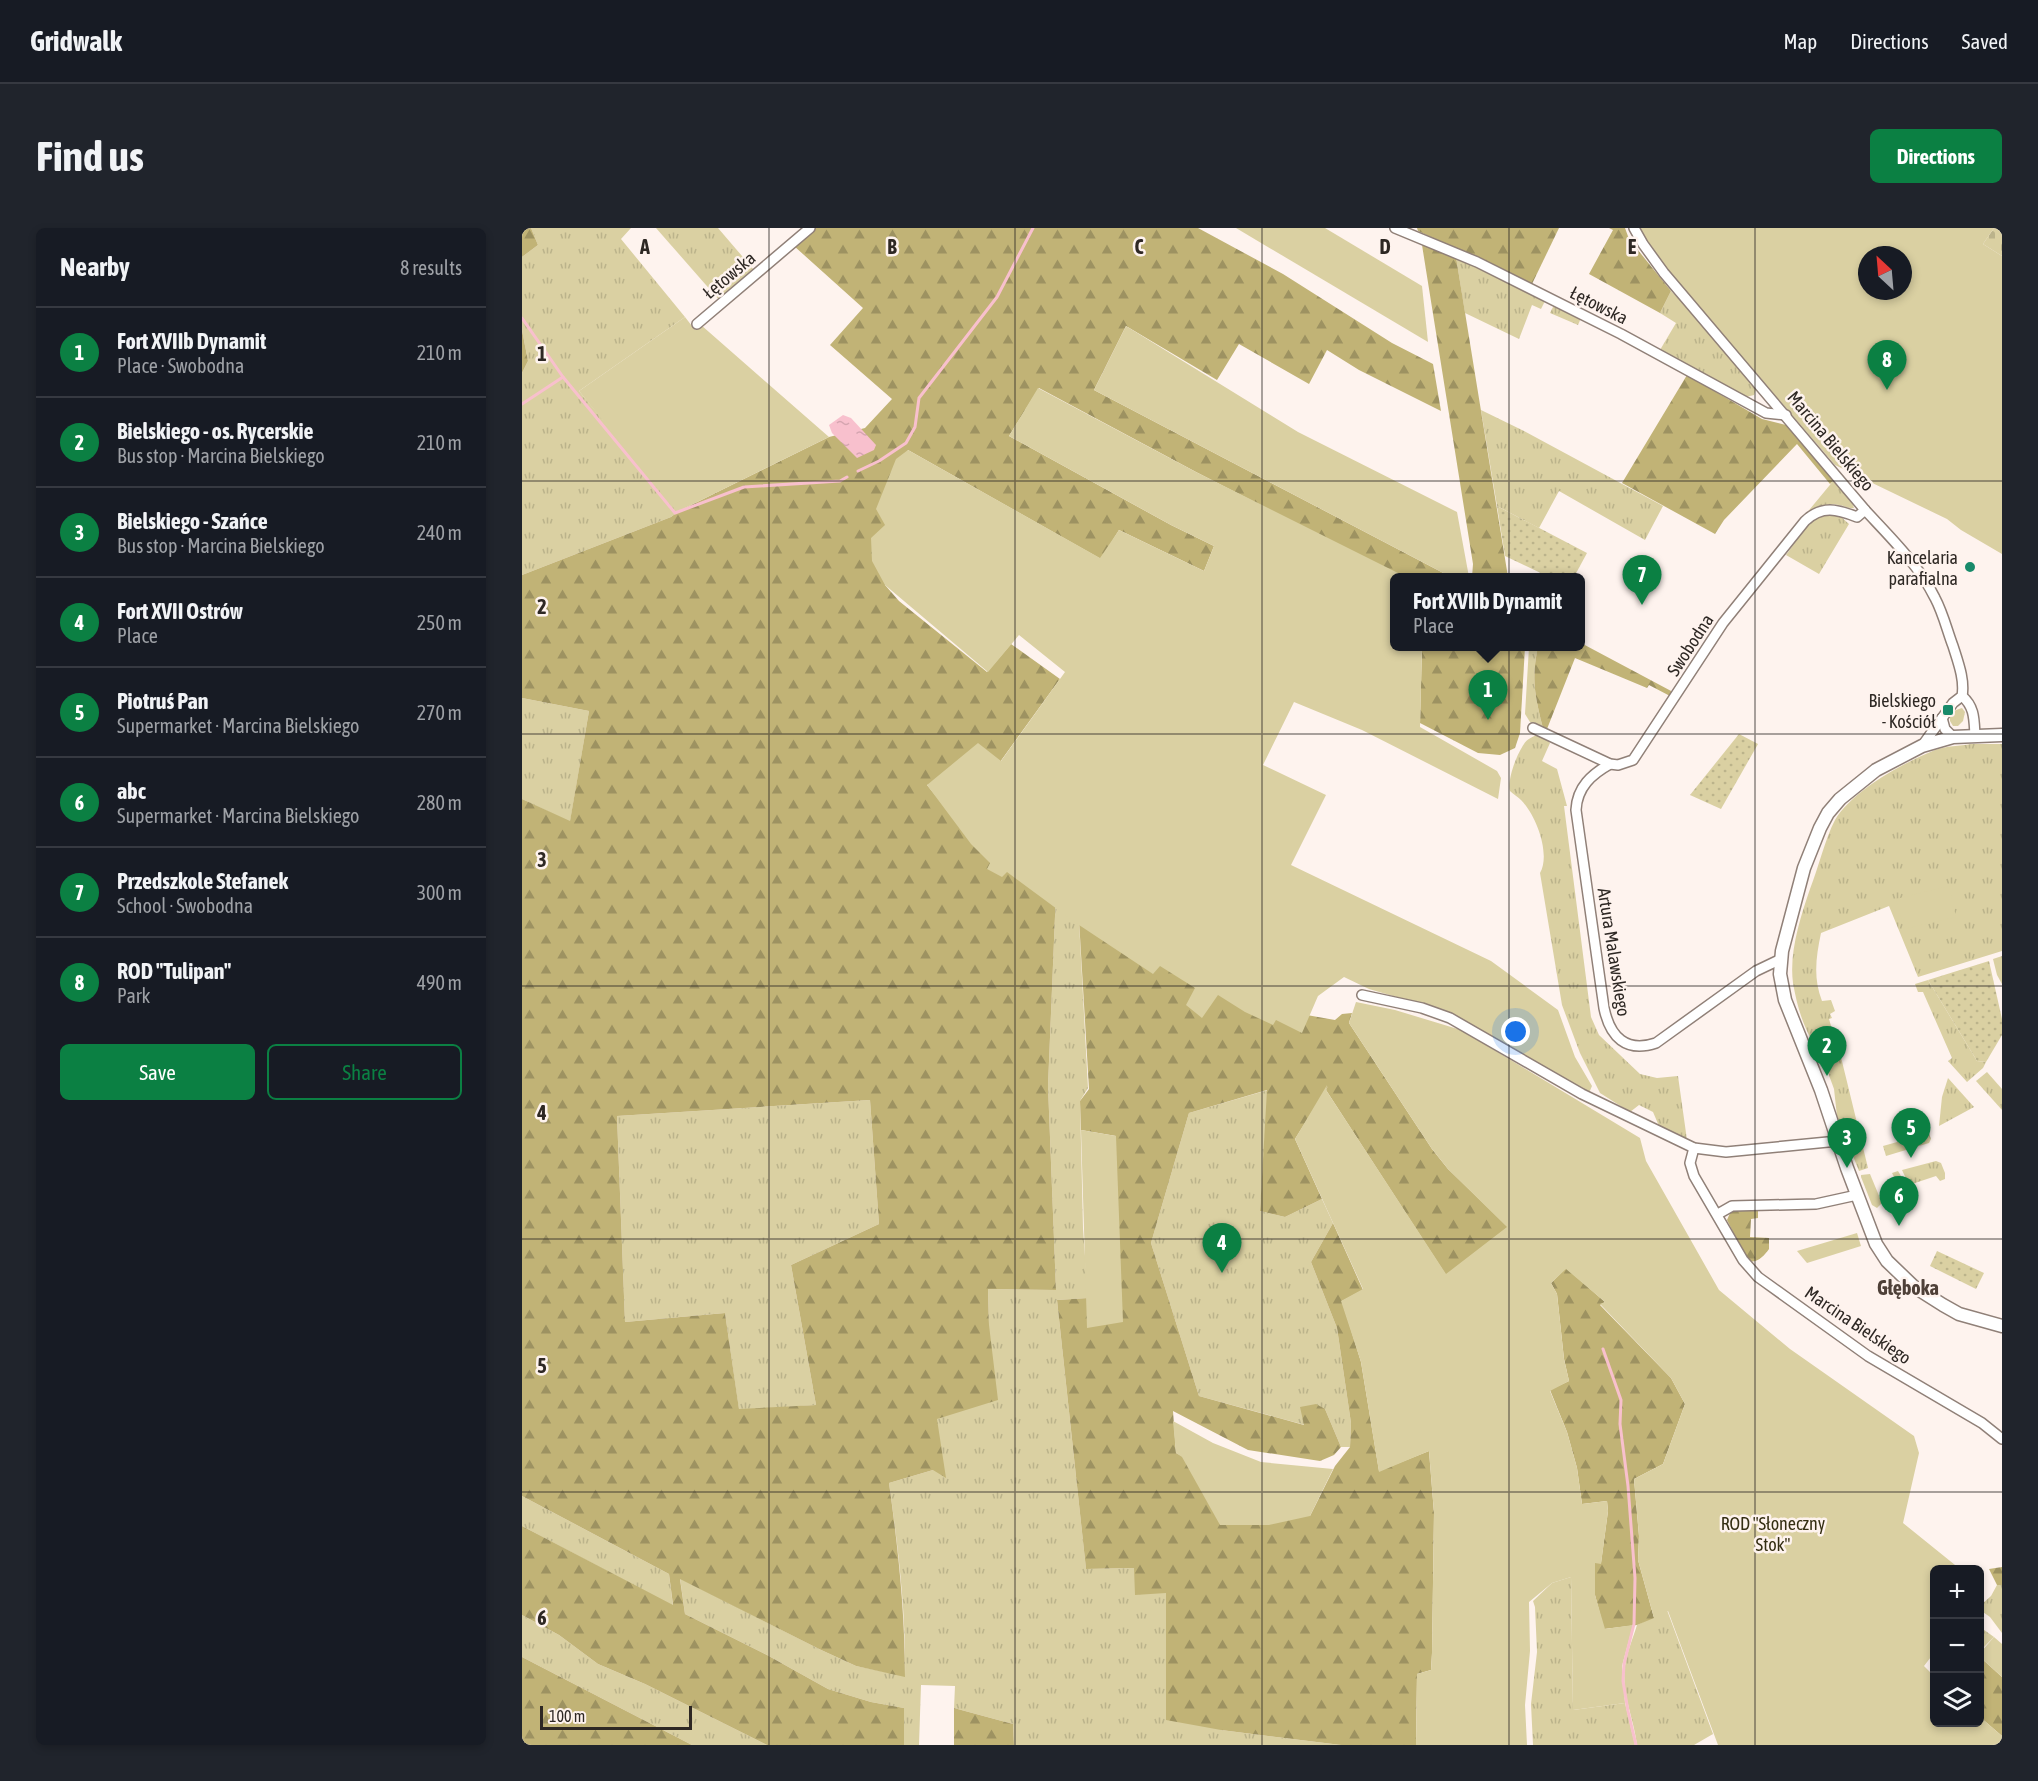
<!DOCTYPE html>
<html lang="en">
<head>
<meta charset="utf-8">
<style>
	body { margin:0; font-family:"Asap Condensed",sans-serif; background:#20242c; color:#f1f3f6 }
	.controls { position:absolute; right:18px; bottom:18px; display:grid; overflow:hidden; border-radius:9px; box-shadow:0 3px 9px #0003 }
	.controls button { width:54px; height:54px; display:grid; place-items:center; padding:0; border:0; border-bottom:2px solid #363941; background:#171b24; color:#f1f3f6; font:30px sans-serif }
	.compass { position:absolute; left:1336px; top:18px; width:54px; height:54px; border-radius:50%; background:#171b24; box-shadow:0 3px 9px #0003; rotate:334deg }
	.scale { position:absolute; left:18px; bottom:15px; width:152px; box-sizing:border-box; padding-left:6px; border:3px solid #2e2824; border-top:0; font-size:16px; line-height:21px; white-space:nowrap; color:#2e2824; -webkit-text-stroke:4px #fef3ee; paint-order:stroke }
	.you { position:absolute; left:994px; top:804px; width:21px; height:21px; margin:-15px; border:4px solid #fff; border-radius:50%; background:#1a73e8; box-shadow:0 0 0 9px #1a73e833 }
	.badge { display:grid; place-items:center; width:39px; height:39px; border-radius:50%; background:#0b8043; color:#fff; font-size:20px; font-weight:700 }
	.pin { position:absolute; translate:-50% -50px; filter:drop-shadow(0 2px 3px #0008) }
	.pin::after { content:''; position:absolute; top:32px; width:21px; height:18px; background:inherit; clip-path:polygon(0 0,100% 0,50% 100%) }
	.popup { position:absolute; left:868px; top:345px; width:195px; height:78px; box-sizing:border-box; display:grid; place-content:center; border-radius:9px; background:#171b24; filter:drop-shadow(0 2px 4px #0005); font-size:20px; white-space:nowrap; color:#9ea1a6 }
	.popup b { font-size:22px; color:#f1f3f6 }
	.popup::after { content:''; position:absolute; left:50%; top:100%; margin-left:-12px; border:12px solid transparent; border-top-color:#171b24 }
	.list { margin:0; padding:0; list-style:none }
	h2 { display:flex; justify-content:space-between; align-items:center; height:78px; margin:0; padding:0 24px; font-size:26px }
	h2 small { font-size:20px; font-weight:400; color:#9ea1a6 }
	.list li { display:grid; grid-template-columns:39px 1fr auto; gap:18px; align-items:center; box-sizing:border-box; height:90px; padding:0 24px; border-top:2px solid #363941 }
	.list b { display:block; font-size:22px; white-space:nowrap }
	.list p { margin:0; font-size:20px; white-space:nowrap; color:#9ea1a6 }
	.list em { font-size:20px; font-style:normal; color:#9ea1a6 }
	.actions { display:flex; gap:12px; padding:18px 24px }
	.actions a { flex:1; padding:14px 0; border:2px solid #0b8043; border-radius:9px; text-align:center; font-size:21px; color:#0b8043 }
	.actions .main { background:#0b8043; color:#fff }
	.icon { flex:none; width:33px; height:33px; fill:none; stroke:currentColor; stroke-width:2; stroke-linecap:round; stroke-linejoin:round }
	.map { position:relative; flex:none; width:1480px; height:1517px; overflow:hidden; border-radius:9px }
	header { display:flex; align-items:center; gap:36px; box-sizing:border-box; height:84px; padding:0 30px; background:#171b24; border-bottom:2px solid #363941 }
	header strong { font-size:28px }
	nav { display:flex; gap:33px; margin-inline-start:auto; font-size:21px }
	.intro { display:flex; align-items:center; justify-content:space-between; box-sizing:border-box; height:144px; padding:0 36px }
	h1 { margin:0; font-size:42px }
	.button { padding:15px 27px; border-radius:9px; background:#0b8043; color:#fff; font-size:21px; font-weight:700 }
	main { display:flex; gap:36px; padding:0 36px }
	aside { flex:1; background:#171b24; border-radius:9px; box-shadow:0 3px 9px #0003 }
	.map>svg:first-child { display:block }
	.grass { fill:url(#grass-tufts) }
	.forest { fill:url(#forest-firs); fill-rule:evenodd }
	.cemetery { fill:url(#cemetery-stones) }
	.park { fill:url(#park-dots) }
	.garden { fill:#dad0a2; fill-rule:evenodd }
	.water { fill:url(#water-ripples) }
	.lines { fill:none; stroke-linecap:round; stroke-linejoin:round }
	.stream { stroke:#f8c0cd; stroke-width:3 }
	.street-casing { stroke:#908078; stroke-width:12 }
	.secondary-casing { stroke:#908078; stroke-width:15 }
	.street { stroke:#fff; stroke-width:9 }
	.secondary { stroke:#fff; stroke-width:12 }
	.grid { fill:none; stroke:#2e2824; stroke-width:1.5; stroke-opacity:0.55 }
	.poi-dot { fill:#188a6a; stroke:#fef3ee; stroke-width:2 }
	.labels { text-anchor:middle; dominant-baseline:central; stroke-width:5; stroke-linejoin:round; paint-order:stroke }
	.street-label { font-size:18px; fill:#2e2824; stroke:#fef3ee }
	.poi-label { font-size:18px; fill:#2e2824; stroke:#fef3ee; text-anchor:end }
	.park-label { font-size:18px; fill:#342e12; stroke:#fef3ee }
	.neighbourhood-label { font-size:20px; font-weight:bold; fill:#4e4038; stroke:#fef3ee }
	.grid-label { font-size:20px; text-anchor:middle; font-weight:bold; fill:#2e2824; stroke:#fef3ee; stroke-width:5; stroke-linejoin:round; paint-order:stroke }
</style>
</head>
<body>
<header>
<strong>Gridwalk</strong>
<nav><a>Map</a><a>Directions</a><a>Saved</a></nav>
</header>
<div class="intro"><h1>Find us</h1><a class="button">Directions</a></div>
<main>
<aside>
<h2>Nearby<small>8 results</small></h2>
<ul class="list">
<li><span class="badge">1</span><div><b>Fort XVIIb Dynamit</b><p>Place · Swobodna</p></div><em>210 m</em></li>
<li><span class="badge">2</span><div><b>Bielskiego - os. Rycerskie</b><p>Bus stop · Marcina Bielskiego</p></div><em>210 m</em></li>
<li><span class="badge">3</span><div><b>Bielskiego - Szańce</b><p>Bus stop · Marcina Bielskiego</p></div><em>240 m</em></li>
<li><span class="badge">4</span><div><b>Fort XVII Ostrów</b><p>Place</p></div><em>250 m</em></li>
<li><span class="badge">5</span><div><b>Piotruś Pan</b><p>Supermarket · Marcina Bielskiego</p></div><em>270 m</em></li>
<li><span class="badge">6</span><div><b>abc</b><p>Supermarket · Marcina Bielskiego</p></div><em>280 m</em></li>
<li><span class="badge">7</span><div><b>Przedszkole Stefanek</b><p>School · Swobodna</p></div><em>300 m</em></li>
<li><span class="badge">8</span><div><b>ROD &quot;Tulipan&quot;</b><p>Park</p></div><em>490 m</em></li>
</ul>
<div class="actions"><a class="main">Save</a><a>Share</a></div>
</aside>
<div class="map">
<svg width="1480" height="1517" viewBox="0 0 1480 1517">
	<defs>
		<pattern id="grass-tufts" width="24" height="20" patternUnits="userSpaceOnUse" patternTransform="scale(1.5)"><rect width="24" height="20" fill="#dad0a2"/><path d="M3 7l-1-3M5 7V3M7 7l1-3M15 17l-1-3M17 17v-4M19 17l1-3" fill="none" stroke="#bbb38b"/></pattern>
		<pattern id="forest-firs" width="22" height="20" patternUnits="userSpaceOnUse" patternTransform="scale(1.5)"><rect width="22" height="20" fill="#c1b376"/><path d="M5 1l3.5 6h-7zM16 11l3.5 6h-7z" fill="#9d9261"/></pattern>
		<pattern id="cemetery-stones" width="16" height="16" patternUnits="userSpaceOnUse" patternTransform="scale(1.5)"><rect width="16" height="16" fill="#dad0a2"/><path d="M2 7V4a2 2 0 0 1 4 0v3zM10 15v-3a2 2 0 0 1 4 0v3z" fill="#bbb38b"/></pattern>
		<pattern id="park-dots" width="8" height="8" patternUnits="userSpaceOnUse" patternTransform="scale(1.5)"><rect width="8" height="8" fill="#dad0a2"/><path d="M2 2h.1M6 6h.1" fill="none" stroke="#bbb38b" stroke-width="1.8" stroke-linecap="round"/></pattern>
		<pattern id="water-ripples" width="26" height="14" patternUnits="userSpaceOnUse" patternTransform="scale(1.5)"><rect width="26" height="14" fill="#f8c0cd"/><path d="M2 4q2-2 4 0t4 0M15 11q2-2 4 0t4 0" fill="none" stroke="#d5a5b0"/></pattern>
	</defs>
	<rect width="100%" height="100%" fill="#fef3ee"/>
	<g class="grass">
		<polygon points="9,0 109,0 99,11 163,89 57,163 157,283 149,289 0,347 0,145 6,133 0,102 0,29 16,17"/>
		<polygon points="134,0 196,0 232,42 198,73"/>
		<polygon points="934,29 1023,73 1019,81 1010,77 997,111 943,85"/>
		<polygon points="1149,63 1182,96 1232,157 1234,161 1232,167 1224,169 1138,122 1154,95 1138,85"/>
		<polygon points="1032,77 1059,90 1056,97 1028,85"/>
		<polygon points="959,182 1002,203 1141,278 1123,312 1037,263 1017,300 975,278"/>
		<path d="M1312,252L1330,274L1332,280C1326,281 1324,278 1317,277C1304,274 1294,280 1283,287Z"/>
		<path d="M1310,286L1317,287L1327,296L1297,346L1264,327C1277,310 1287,288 1310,286Z"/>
		<path d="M1007,419H1016C1009,451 1013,468 1021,500L1008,494L1003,486Z"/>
		<polygon points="0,470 67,483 48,594 0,571"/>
		<polygon points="1440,480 1443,484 1441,493 1436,498 1431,498 1428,493 1428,488 1434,482"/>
		<path d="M1015,507L1022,509L1028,515L1020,533L1035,541L1045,578H1042L1069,789L1077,807L1118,846L1135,850L1156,848L1165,912L1137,898L1131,884L1117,877L1108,884L1078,865L1058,825L1040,777L1018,645C1029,626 1014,587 999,572C996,569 991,566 988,563C985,551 995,526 1002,516C1005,511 1010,509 1015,507Z"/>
		<path d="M1449,516H1480V723L1396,749L1367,678L1299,705C1294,729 1291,750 1300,773L1309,772L1313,783L1308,786L1310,790L1307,791L1315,818L1310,820L1308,834L1302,836C1298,824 1290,815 1285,803C1278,788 1274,772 1271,755C1267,725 1278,690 1288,661C1296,641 1303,611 1313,592C1331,562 1381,535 1413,522C1424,518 1438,518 1449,516Z"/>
		<path d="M534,664L556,675L566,860L558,873L561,1000L566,1070L535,1072L564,1341L612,1340L644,1364L699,1502L819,1517H492L491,1496L432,1480L433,1458L399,1457L397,1517H382V1480L349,1474L306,1461L245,1427L163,1386L158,1350L297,1421L334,1438L383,1448C384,1383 376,1319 367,1255L411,1242L415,1191L467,1097L466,1061L534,1062L526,858Z"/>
		<polygon points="1480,728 1480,756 1475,747 1471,731"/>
		<polygon points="1406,752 1455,833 1464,834 1461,840 1445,854 1426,833 1430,830 1401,764 1396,764 1393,756"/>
		<polygon points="1317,821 1346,940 1337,943 1315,888 1312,861 1304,839 1310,835 1313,822"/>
		<polygon points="1465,844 1480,861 1480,882 1454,853"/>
		<polygon points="1426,850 1452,879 1417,898 1420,869"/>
		<polygon points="746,862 738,983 763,989 800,971 811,995 789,1034 815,1100 829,1195 828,1219 819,1219 803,1181 783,1197 677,1168 629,1015 667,885"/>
		<polygon points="348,872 357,996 269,1037 294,1177 217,1182 203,1085 103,1094 95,888"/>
		<polygon points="1407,905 1409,911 1407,915 1364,928 1361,918"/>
		<polygon points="1414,933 1419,935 1423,945 1423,951 1418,953 1414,948 1387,957 1380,942"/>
		<polygon points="1376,943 1389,965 1378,971 1374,968 1372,959 1374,953 1370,945"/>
		<polygon points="1348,946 1360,975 1355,980 1350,977 1339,949 1339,947"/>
		<polygon points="0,1268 147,1346 151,1378 0,1298"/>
		<polygon points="1049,1349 1051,1482 1103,1475 1113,1517 1011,1517 1009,1476 1015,1424 1013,1379 1011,1373 1030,1355"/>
		<polygon points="1475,1357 1480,1357 1480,1405 1468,1389 1458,1382 1460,1376 1469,1368"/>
		<path d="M1145,1382L1191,1506L1172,1517H1115C1112,1491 1099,1464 1103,1438C1105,1424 1111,1410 1115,1397Z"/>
		<polygon points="0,1387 37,1407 76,1436 123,1456 245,1517 170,1517 0,1429"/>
		<polygon points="1458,1399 1472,1409 1460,1421 1458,1419"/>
	</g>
	<g class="forest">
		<polygon points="0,0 9,0 16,17 0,29"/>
		<path d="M292,0H676L761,46L870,115L911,136L919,183L837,142L805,122L787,156L717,116L695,152L604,98L572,162L929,349H879L674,244L517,160L487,208L649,297L692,318L682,343L597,302L579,331L386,222L363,297V357L377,373L465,444L489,416L538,451L478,534L405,557L427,584L534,664L526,858L534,1062L466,1061L467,1097L476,1172L415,1191L424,1250L411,1242L367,1255C376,1319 383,1384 383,1449L334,1438L297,1421L158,1351L163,1386L245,1427L306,1461L349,1474L382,1480V1517H245L123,1456L76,1436L37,1407L0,1387V1298L151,1377L147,1346L0,1268V571L48,593L67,483L0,470V347L149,289L157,283L307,209L343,200L370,171L308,117L341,80L272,18ZM348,872L357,996L269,1037L294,1177L217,1181L203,1085L103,1094L95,888Z"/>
		<polygon points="895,0 1037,0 1010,56 896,3"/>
		<polygon points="1087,0 1103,0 1107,11 1149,63 1138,85 1067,46 1091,2"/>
		<polygon points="900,17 934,29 986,349 950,349 951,336"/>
		<polygon points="0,102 6,133 0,145"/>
		<polygon points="1165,147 1240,191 1264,197 1312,252 1308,256 1275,216 1202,292 1193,306 1100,255"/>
		<path d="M1059,415L1151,464L1148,468L1127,457L1125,460L1053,430L1025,501L1021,500C1013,468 1009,451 1016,419L1059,418Z"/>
		<polygon points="900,419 1003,419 998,505 993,520 978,527 956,525 898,495"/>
		<polygon points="556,675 711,774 813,792 820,786 830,785 827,795 910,921 926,941 986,999 924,1047 804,862 806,858 773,911 800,971 763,989 738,983 745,862 667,885 629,1015 677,1168 782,1197 778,1179 794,1176 803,1181 819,1219 812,1227 798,1233 726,1222 651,1183 654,1225 788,1288 813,1238 828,1219 829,1195 815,1100 789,1034 811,995 841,1062 820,1073 839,1134 857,1243 907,1223 912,1285 910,1425 909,1442 895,1446 894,1517 819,1517 699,1502 644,1492 644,1365 613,1367 612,1340 564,1341 535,1072 566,1070 565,1100 594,908 559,902 558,873 567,861"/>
		<path d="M1236,980V990L1229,991L1228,1009L1247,1010V1021C1242,1028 1234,1037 1225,1032L1205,992L1208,985L1211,983Z"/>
		<polygon points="1044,1040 1083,1074 1078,1077 1149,1150 1163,1176 1141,1236 1112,1251 1117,1308 1116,1332 1132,1390 1115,1397 1082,1401 1073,1367 1073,1334 1079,1335 1086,1283 1085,1273 1060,1276 1055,1240 1045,1204 1028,1162 1047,1153 1042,1131 1035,1066 1029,1055"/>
		<polygon points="1480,1339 1480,1357 1475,1357 1467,1341"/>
		<polygon points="0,1429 170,1517 0,1517"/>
		<polygon points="1458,1429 1480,1449 1480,1508 1458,1489"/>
		<polygon points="432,1480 491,1496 492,1517 432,1517"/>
	</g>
	<polygon class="cemetery" points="1472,0 1480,0 1480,28 1461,16"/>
	<g class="park">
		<polygon points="975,278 1065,325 1052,349 1027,349 983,328"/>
		<polygon points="1217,506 1236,516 1199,581 1168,567"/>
		<polygon points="1467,733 1480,791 1480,807 1464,834 1455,833 1406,752"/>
		<polygon points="1415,1023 1462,1045 1454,1061 1408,1038"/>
	</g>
	<g class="garden">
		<polygon points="714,0 803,0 900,58 906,114"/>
		<path d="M1118,0H1472L1461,16L1480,28V326L1439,302L1425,291L1313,237L1151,49L1124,11ZM1345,27H1381V63H1345Z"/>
		<polygon points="163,89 173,102 179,97 307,209 155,284 57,163"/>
		<polygon points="604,98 776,204 935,284 947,349 929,349 572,162"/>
		<polygon points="516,160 674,244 884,349 873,350 873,418 900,419 898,499 975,543 979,550 976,571 840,502 772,474 741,537 804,567 769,637 969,733 1036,782 1053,829 1070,858 1067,865 919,782 847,761 822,749 796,768 780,805 754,792 751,797 723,784 696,767 680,790 664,777 673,760 638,738 631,746 554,695 485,644 480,649 465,641 468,635 449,616 405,557 456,515 479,533 543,444 497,407 466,444 363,357 350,333 349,310 363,297 354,281 374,231 386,222 578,330 597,302 682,343 692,318 649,297 487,208"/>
		<polygon points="1427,658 1434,689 1382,701 1374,671"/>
		<polygon points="834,774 873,782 939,802 1118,910 1124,933 1197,1062 1268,1121 1392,1208 1397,1225 1381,1295 1438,1341 1412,1342 1412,1425 1402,1438 1412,1448 1412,1494 1458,1494 1458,1489 1480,1508 1480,1517 1196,1517 1146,1383 1132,1390 1116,1332 1117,1308 1112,1251 1141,1236 1163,1176 1149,1150 1078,1076 1083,1074 1044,1041 1029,1055 1035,1066 1042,1131 1047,1153 1028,1163 1045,1204 1055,1240 1060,1276 1085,1273 1086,1283 1079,1336 1073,1335 1073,1367 1083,1401 1111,1397 1100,1438 1103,1475 1051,1482 1049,1349 1030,1355 1007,1374 1008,1423 1003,1477 1005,1517 894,1517 895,1446 909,1442 910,1425 912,1285 907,1223 857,1244 839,1134 819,1073 841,1061 773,911 805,857 804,862 924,1046 985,999 926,941 910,921 827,795"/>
		<polygon points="559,902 594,908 601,1094 565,1100"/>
		<polygon points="1335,1005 1339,1018 1285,1035 1275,1023"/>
		<polygon points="651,1193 691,1215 739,1234 811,1241 788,1288 747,1297 698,1297 660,1229 654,1225"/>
		<polygon points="1472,1409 1480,1416 1480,1449 1458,1429 1458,1425"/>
	</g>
	<polygon class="water" points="321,187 329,190 354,217 352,222 335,230 310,205 307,197"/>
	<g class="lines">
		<g class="stream">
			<polyline points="0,90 41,149 0,176"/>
			<polyline points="41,149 153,285 222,259 318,253 325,249"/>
			<polyline points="336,243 357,233 384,215 393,199 397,170 475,69 511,0"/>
			<polyline points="1081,1121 1099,1172 1098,1196 1106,1258 1113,1350 1112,1396 1102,1436 1101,1453 1106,1483 1114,1517"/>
		</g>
		<defs>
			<g id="street">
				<polyline points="873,0 955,34 1099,106 1244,185 1264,187"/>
				<path d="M1112,0L1121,16L1142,45L1343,282C1369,310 1396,336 1413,370C1421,385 1425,402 1431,418C1436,434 1443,452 1440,468L1431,475L1400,518"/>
				<polyline points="175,96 288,0"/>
				<path d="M1440,468C1453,479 1452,492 1453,508"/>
				<polyline points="1420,490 1423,501 1431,509"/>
				<path d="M1011,500L1088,536L1096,537L1111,532L1201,395L1283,293C1300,277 1315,281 1335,289L1343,282"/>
				<path d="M1088,536C1070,546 1055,559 1054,582L1082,780C1088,809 1104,825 1134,815L1234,743L1259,731"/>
				<polyline points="840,767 900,780 928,790 1060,866 1172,920 1204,924 1316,913"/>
				<polyline points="1172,920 1168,935 1172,948 1221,1032 1236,1049 1346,1128 1460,1195 1480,1211"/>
				<polyline points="1196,986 1210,978 1294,976 1335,967"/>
			</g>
			<polyline id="secondary" points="1480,507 1431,509 1400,518 1354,542 1318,571 1306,585 1298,600 1282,640 1260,723 1258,746 1263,772 1299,862 1325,940 1354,1016 1365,1033 1391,1058 1421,1077 1437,1086 1480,1098"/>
		</defs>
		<use href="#street" class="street-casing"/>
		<use href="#secondary" class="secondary-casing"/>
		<use href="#street" class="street"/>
		<use href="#secondary" class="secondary"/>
	</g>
	<path class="grid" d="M247,0V1517M493,0V1517M740,0V1517M987,0V1517M1233,0V1517M0,253H1480M0,506H1480M0,758H1480M0,1011H1480M0,1264H1480"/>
	<g class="poi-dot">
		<circle cx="1448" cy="339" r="6"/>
		<rect x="1420" y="476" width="12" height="12" rx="3"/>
	</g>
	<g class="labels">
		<g class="street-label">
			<text transform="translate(207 47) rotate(-40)">Łętowska</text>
			<text transform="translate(1077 77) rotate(27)">Łętowska</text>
			<text transform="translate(1309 213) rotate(50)">Marcina Bielskiego</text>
			<text transform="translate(1168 417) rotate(-57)">Swobodna</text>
			<text transform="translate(1092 724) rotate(81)">Artura Malawskiego</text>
			<text transform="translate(1336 1097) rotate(34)">Marcina Bielskiego</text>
		</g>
		<g class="poi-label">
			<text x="1436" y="329">Kancelaria<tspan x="1436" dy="21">parafialna</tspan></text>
			<text x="1414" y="472">Bielskiego<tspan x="1414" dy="21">- Kościół</tspan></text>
		</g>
		<g class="park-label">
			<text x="1251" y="1295">ROD "Słoneczny<tspan x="1251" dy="21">Stok"</tspan></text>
		</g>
		<g class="neighbourhood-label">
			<text x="1386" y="1059">Głęboka</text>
		</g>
	</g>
	<g class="grid-label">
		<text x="123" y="26">A</text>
		<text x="370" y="26">B</text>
		<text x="617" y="26">C</text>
		<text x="863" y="26">D</text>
		<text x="1110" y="26">E</text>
		<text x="20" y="133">1</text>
		<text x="20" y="386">2</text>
		<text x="20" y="639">3</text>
		<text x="20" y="892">4</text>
		<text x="20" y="1145">5</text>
		<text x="20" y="1397">6</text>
	</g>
</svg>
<div class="controls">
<button>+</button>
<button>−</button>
<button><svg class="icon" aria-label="layers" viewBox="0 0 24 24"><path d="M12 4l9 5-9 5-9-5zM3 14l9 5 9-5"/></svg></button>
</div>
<svg class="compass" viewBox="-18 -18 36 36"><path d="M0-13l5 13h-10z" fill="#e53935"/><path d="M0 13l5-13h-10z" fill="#9ea1a6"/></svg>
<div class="scale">100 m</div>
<div class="you"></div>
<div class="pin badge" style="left:966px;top:492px">1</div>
<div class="popup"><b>Fort XVIIb Dynamit</b>Place</div>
<div class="pin badge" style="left:1305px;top:848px">2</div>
<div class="pin badge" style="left:1325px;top:940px">3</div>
<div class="pin badge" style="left:700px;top:1045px">4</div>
<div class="pin badge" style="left:1389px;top:930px">5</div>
<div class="pin badge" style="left:1377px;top:998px">6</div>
<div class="pin badge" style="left:1120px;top:377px">7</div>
<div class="pin badge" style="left:1365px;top:162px">8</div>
</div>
</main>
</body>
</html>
